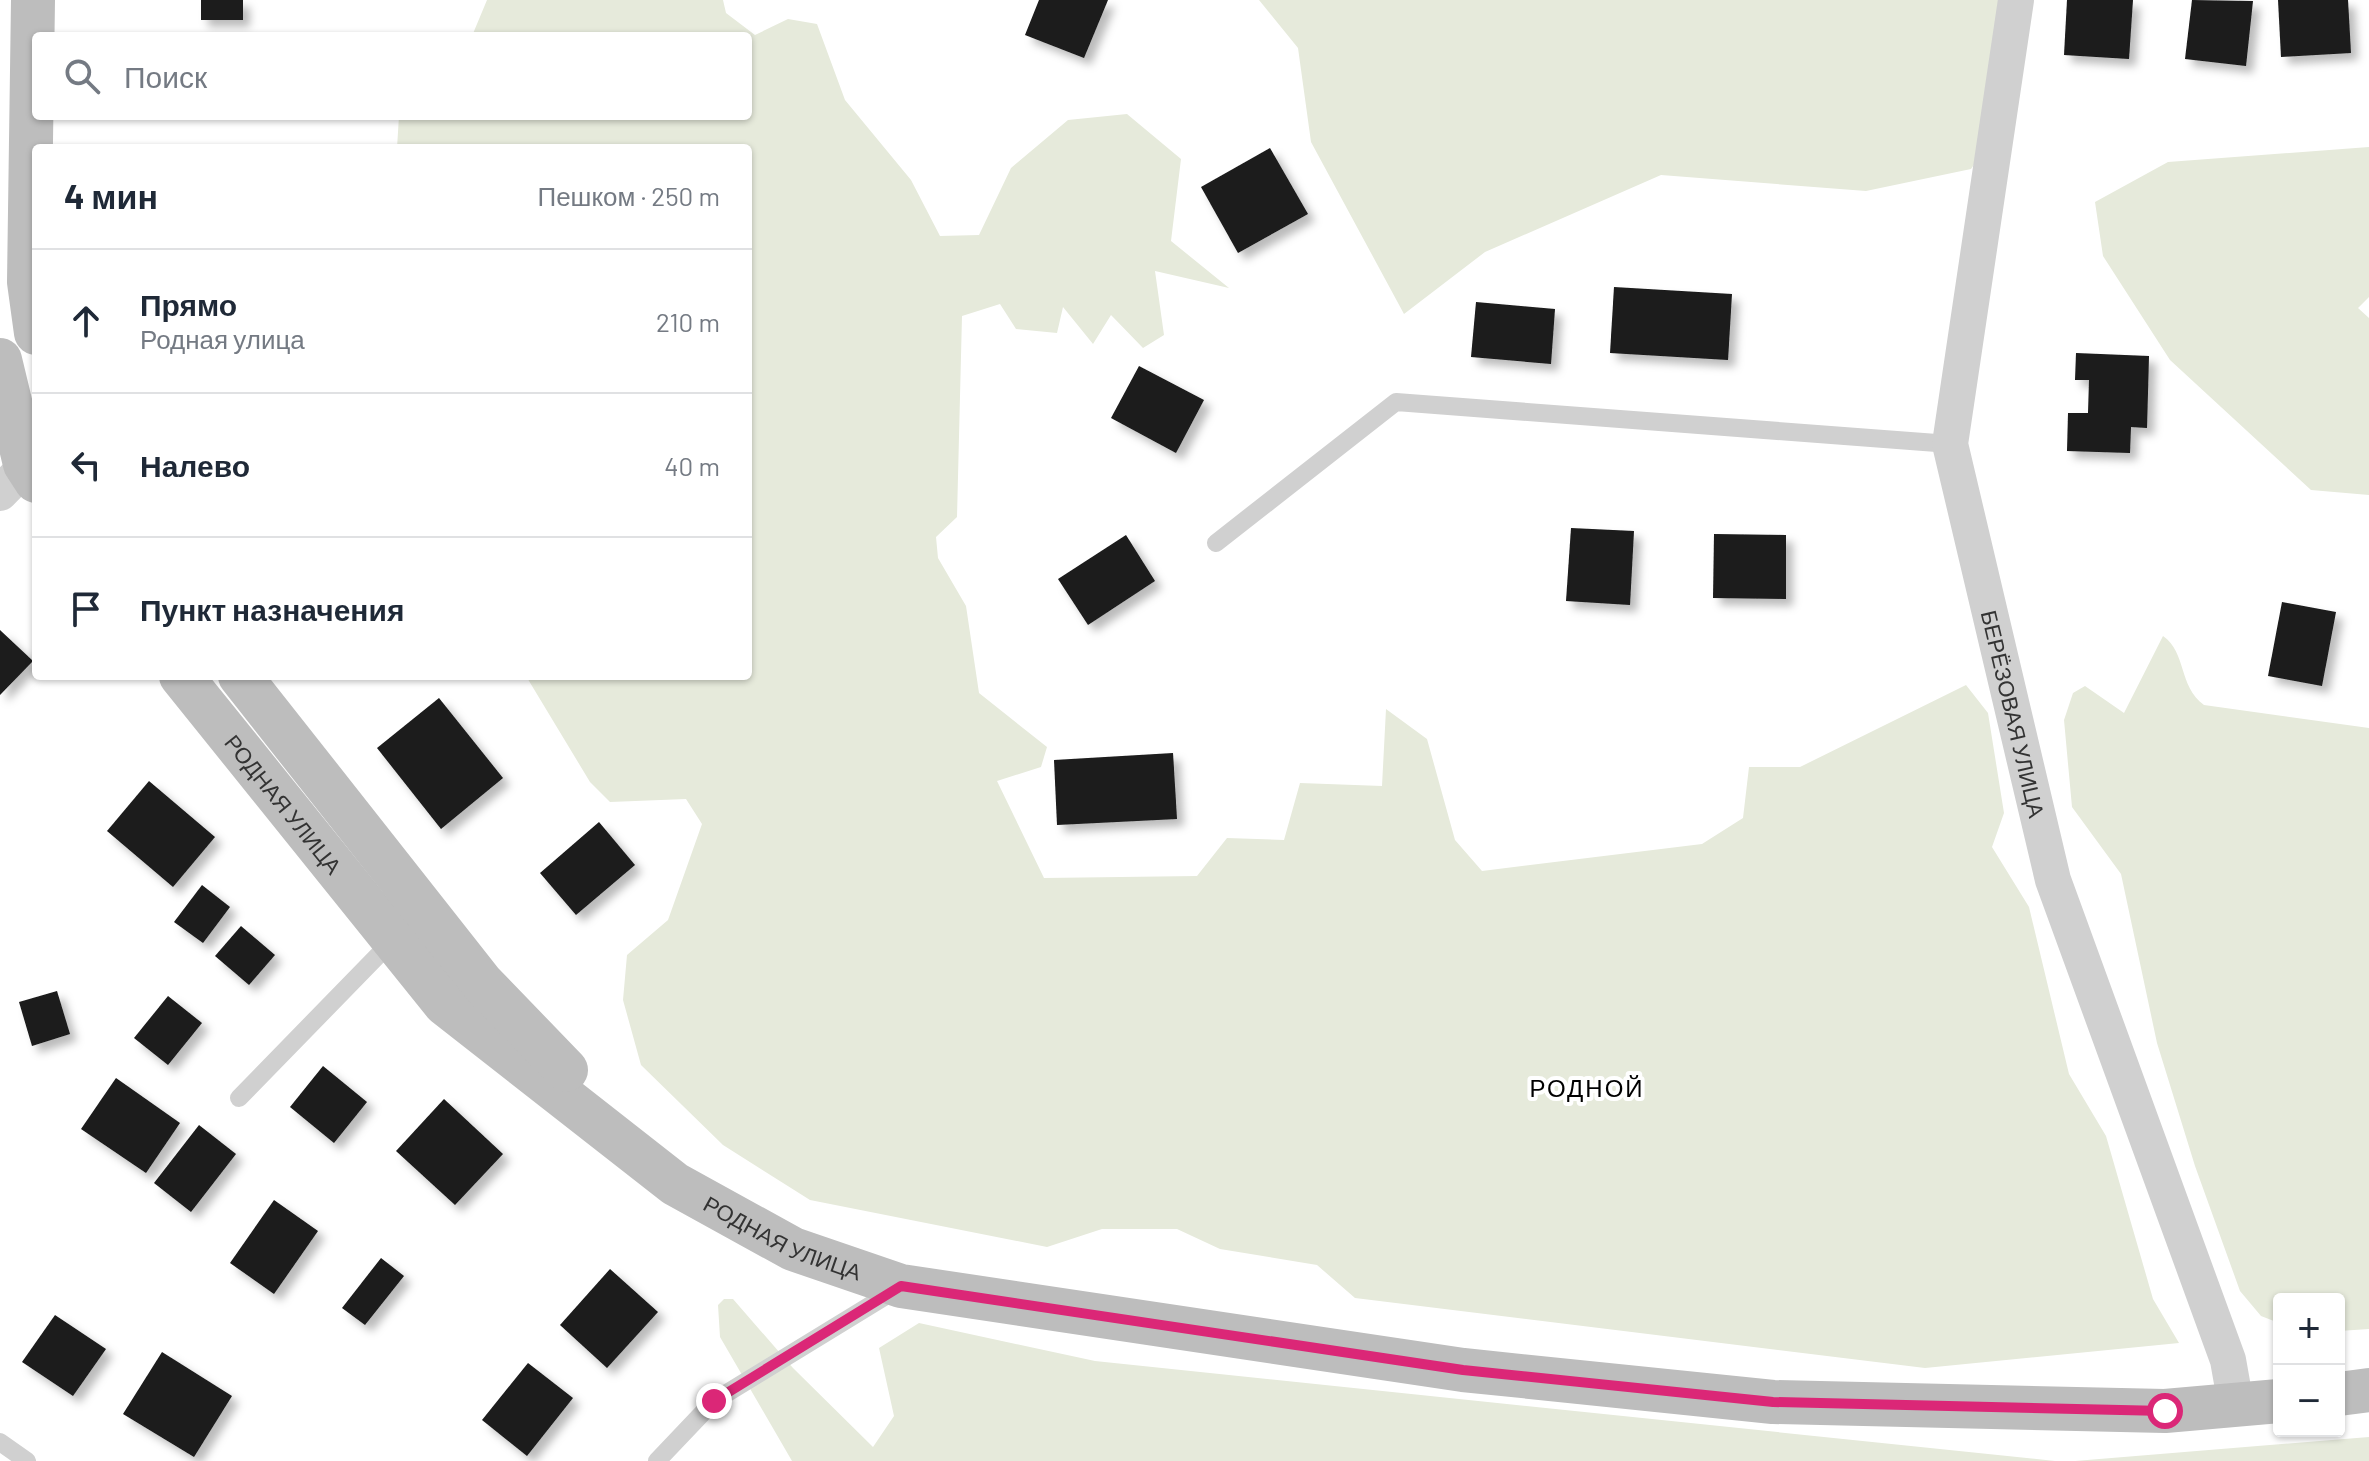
<!DOCTYPE html>
<html lang="ru">
<head>
<meta charset="utf-8">
<style>
	body { margin:0; font-family:Barlow,sans-serif; background:#f2f2f3; color:#1f2937 }
	.controls { position:absolute; right:24px; bottom:24px; display:grid; overflow:hidden; border-radius:8px; box-shadow:0 2px 6px #0004 }
	.controls button { width:72px; height:72px; display:grid; place-items:center; padding:0; border:0; border-bottom:2px solid #e0e1e3; background:#fff; color:#1f2937; font:40px sans-serif }
	.stop { position:absolute; width:24px; height:24px; margin:-18px; border:6px solid #db2777; border-radius:50%; background:#fff }
	.stop.end { background:#db2777; border-color:#fff; box-shadow:0 2px 8px #0008 }
	.list { margin:0; padding:0; list-style:none }
	h2 { display:flex; justify-content:space-between; align-items:center; height:104px; margin:0; padding:0 32px; font-size:34px }
	h2 small { font-size:26px; font-weight:400; color:#747a83 }
	.list li { display:grid; grid-template-columns:52px 1fr auto; gap:24px; align-items:center; box-sizing:border-box; height:144px; padding:0 32px; border-top:2px solid #e0e1e3 }
	.list b { display:block; font-size:30px; white-space:nowrap }
	.list p { margin:0; font-size:26px; white-space:nowrap; color:#747a83 }
	.list em { font-size:26px; font-style:normal; color:#747a83 }
	.icon { flex:none; width:44px; height:44px; fill:none; stroke:currentColor; stroke-width:2; stroke-linecap:round; stroke-linejoin:round }
	.map { position:relative; flex:none; width:2369px; height:1461px; overflow:hidden }
	.search { position:absolute; background:#fff; box-shadow:0 2px 6px #0004; left:32px; top:32px; width:720px; height:88px; display:flex; align-items:center; gap:20px; box-sizing:border-box; padding:0 28px; border-radius:8px; color:#747a83; font-size:30px }
	.panel { position:absolute; background:#fff; box-shadow:0 2px 6px #0004; left:32px; top:144px; width:720px; height:536px; border-radius:8px }
	.map>svg:first-child { display:block }
	.green { fill:#e6eadb }
	.building { fill:#1a1a1a; filter:url(#shadow) }
	.lines { fill:none; stroke-linecap:round; stroke-linejoin:round }
	.lane { stroke:#d0d0d0; stroke-width:18 }
	.street { stroke:#d0d0d0; stroke-width:36 }
	.secondary { stroke:#bdbdbd; stroke-width:44 }
	.route { stroke:#db2777; stroke-width:10 }
	.labels { text-anchor:middle; dominant-baseline:central; stroke-width:8; stroke-linejoin:round; paint-order:stroke }
	.street-label { font-size:22px; fill:#333; stroke:#fff }
	.neighbourhood-label { font-size:24px; letter-spacing:2px; fill:#000; stroke:#fff }
</style>
</head>
<body>
<div class="map">
<svg width="2369" height="1461" viewBox="0 0 2369 1461">
	<defs>
		<filter id="shadow"><feDropShadow dx="7" dy="7" stdDeviation="4" flood-color="#0004"/></filter>
	</defs>
	<rect width="100%" height="100%" fill="#fff"/>
	<g class="green">
		<polygon points="487,0 723,0 726,13 755,35 788,19 817,24 845,100 911,180 940,236 979,235 1011,168 1068,120 1127,114 1181,159 1171,241 1229,288 1155,271 1164,335 1143,348 1111,315 1093,344 1063,307 1057,333 1016,329 1000,304 962,316 957,517 936,537 938,558 966,606 979,693 1047,747 1041,767 997,781 1044,878 1197,876 1227,838 1284,840 1300,783 1382,786 1386,709 1427,739 1455,840 1482,871 1702,844 1743,818 1749,767 1800,767 1966,685 1988,713 2004,813 1992,847 2029,907 2069,1074 2106,1136 2153,1299 2179,1343 1925,1368 1355,1298 1317,1265 1220,1249 1177,1229 1102,1229 1047,1247 810,1200 723,1145 641,1065 623,1000 627,955 668,920 702,824 686,799 610,802 590,782 526,676 748,676 748,148 397,148 399,116 422,119 425,116 748,116 748,36 472,36"/>
		<polygon points="1259,0 2002,0 1978,159 1971,169 1866,191 1661,175 1485,252 1404,314 1311,142 1298,48"/>
		<polygon points="2369,147 2369,297 2358,308 2369,318 2369,495 2311,490 2170,360 2103,256 2095,202 2168,162"/>
		<path d="M2163,636C2187,653 2178,686 2204,705L2369,728V1329L2339,1331V1299H2279V1323L2261,1316L2240,1291L2195,1166L2157,1043L2121,874L2072,807L2064,720L2073,693L2085,686L2124,713Z"/>
		<polygon points="724,1299 733,1299 793,1368 873,1447 894,1416 879,1348 919,1323 1095,1361 2055,1461 792,1461 720,1337 718,1305"/>
		<polygon points="2369,1437 2369,1461 2075,1461"/>
	</g>
	<g class="building">
		<rect x="201" y="0" width="42" height="20"/>
		<polygon points="1039,0 1108,0 1084,58 1025,35"/>
		<polygon points="2067,0 2133,0 2129,59 2064,55"/>
		<polygon points="2192,0 2253,1 2246,66 2185,59"/>
		<polygon points="2278,0 2348,0 2351,53 2281,57"/>
		<polygon points="1270,148 1308,214 1238,253 1201,187"/>
		<polygon points="1614,287 1732,294 1728,360 1610,353"/>
		<polygon points="1476,302 1555,309 1551,364 1471,357"/>
		<polygon points="2076,353 2149,356 2147,428 2131,427 2130,453 2067,451 2068,413 2088,413 2089,380 2075,380"/>
		<polygon points="1139,366 1204,400 1176,453 1111,418"/>
		<polygon points="1571,528 1634,531 1630,605 1566,601"/>
		<polygon points="1714,534 1786,535 1786,599 1713,598"/>
		<polygon points="1126,535 1155,581 1088,625 1058,579"/>
		<polygon points="2282,602 2336,612 2322,686 2268,676"/>
		<polygon points="0,630 33,661 0,695"/>
		<polygon points="439,698 503,778 441,829 377,748"/>
		<polygon points="1173,753 1177,819 1057,825 1054,760"/>
		<polygon points="149,781 215,837 173,887 107,831"/>
		<polygon points="599,822 635,865 576,915 540,873"/>
		<polygon points="202,885 230,907 203,943 174,922"/>
		<polygon points="241,926 275,955 249,985 215,956"/>
		<polygon points="57,991 70,1034 32,1046 19,1002"/>
		<polygon points="168,996 202,1023 168,1065 134,1038"/>
		<polygon points="323,1066 367,1102 334,1143 290,1107"/>
		<polygon points="116,1078 180,1123 146,1173 81,1129"/>
		<polygon points="444,1099 503,1154 455,1205 396,1151"/>
		<polygon points="199,1125 236,1154 191,1212 154,1183"/>
		<polygon points="274,1200 318,1231 274,1294 230,1263"/>
		<polygon points="381,1258 404,1276 365,1325 342,1308"/>
		<polygon points="610,1269 658,1312 607,1368 560,1325"/>
		<polygon points="55,1315 106,1349 73,1396 22,1362"/>
		<polygon points="162,1352 232,1396 194,1457 123,1414"/>
		<polygon points="528,1363 573,1398 527,1456 482,1420"/>
	</g>
	<g class="lines">
		<g class="lane">
			<polyline points="1216,543 1396,402 1950,444"/>
			<polyline points="239,1098 393,940"/>
			<polyline points="0,1442 27,1461"/>
			<polyline points="657,1461 714,1401 897,1289"/>
		</g>
		<g class="street">
			<path id="s1" d="M2016,0L1950,444L2053,880L2228,1360L2236,1405"/>
			<polyline points="0,493 36,456"/>
		</g>
		<g class="secondary">
			<polyline points="33,0 29,282 36,333"/>
			<polyline points="0,360 25,464 36,481"/>
			<path id="s2" d="M181,676L445,1004L675,1184L793,1249L901,1286L1463,1370L1773,1402L2165,1411L2279,1401"/>
			<polyline points="240,676 482,983 566,1070"/>
			<polyline points="2339,1394 2369,1390"/>
		</g>
	</g>
	<g class="lines">
		<polyline class="route" points="714,1401 901,1286 1463,1370 1773,1402 2165,1411"/>
	</g>
	<g class="labels">
		<g class="street-label">
			<text stroke="none"><textPath href="#s1" startOffset="726">БЕРЁЗОВАЯ УЛИЦА</textPath></text>
			<text stroke="none"><textPath href="#s2" startOffset="164">РОДНАЯ УЛИЦА</textPath></text>
			<text stroke="none"><textPath href="#s2" startOffset="834">РОДНАЯ УЛИЦА</textPath></text>
		</g>
		<g class="neighbourhood-label">
			<text x="1587" y="1087">РОДНОЙ</text>
		</g>
	</g>
</svg>
<div class="controls">
<button>+</button>
<button>−</button>
</div>
<div class="stop" style="left:2165px;top:1411px"></div>
<div class="stop end" style="left:714px;top:1401px"></div>
<div class="search"><svg class="icon" aria-label="search" viewBox="0 0 24 24"><circle cx="10" cy="10" r="6"/><path d="M15 15l6 6"/></svg>Поиск</div>
<section class="panel">
<h2>4 мин<small>Пешком · 250 m</small></h2>
<ul class="list">
<li><svg class="icon" aria-label="ahead" viewBox="0 0 24 24"><path d="M12 20V5M6 11l6-6 6 6"/></svg><div><b>Прямо</b><p>Родная улица</p></div><em>210 m</em></li>
<li><svg class="icon" aria-label="left" viewBox="0 0 24 24"><path d="M17 20v-9H6M10 6l-5 5 5 5"/></svg><div><b>Налево</b></div><em>40 m</em></li>
<li><svg class="icon" aria-label="arrive" viewBox="0 0 24 24"><path d="M6 21V4h12l-3 4 3 4H6"/></svg><div><b>Пункт назначения</b></div></li>
</ul>
</section>
</div>
</body>
</html>
